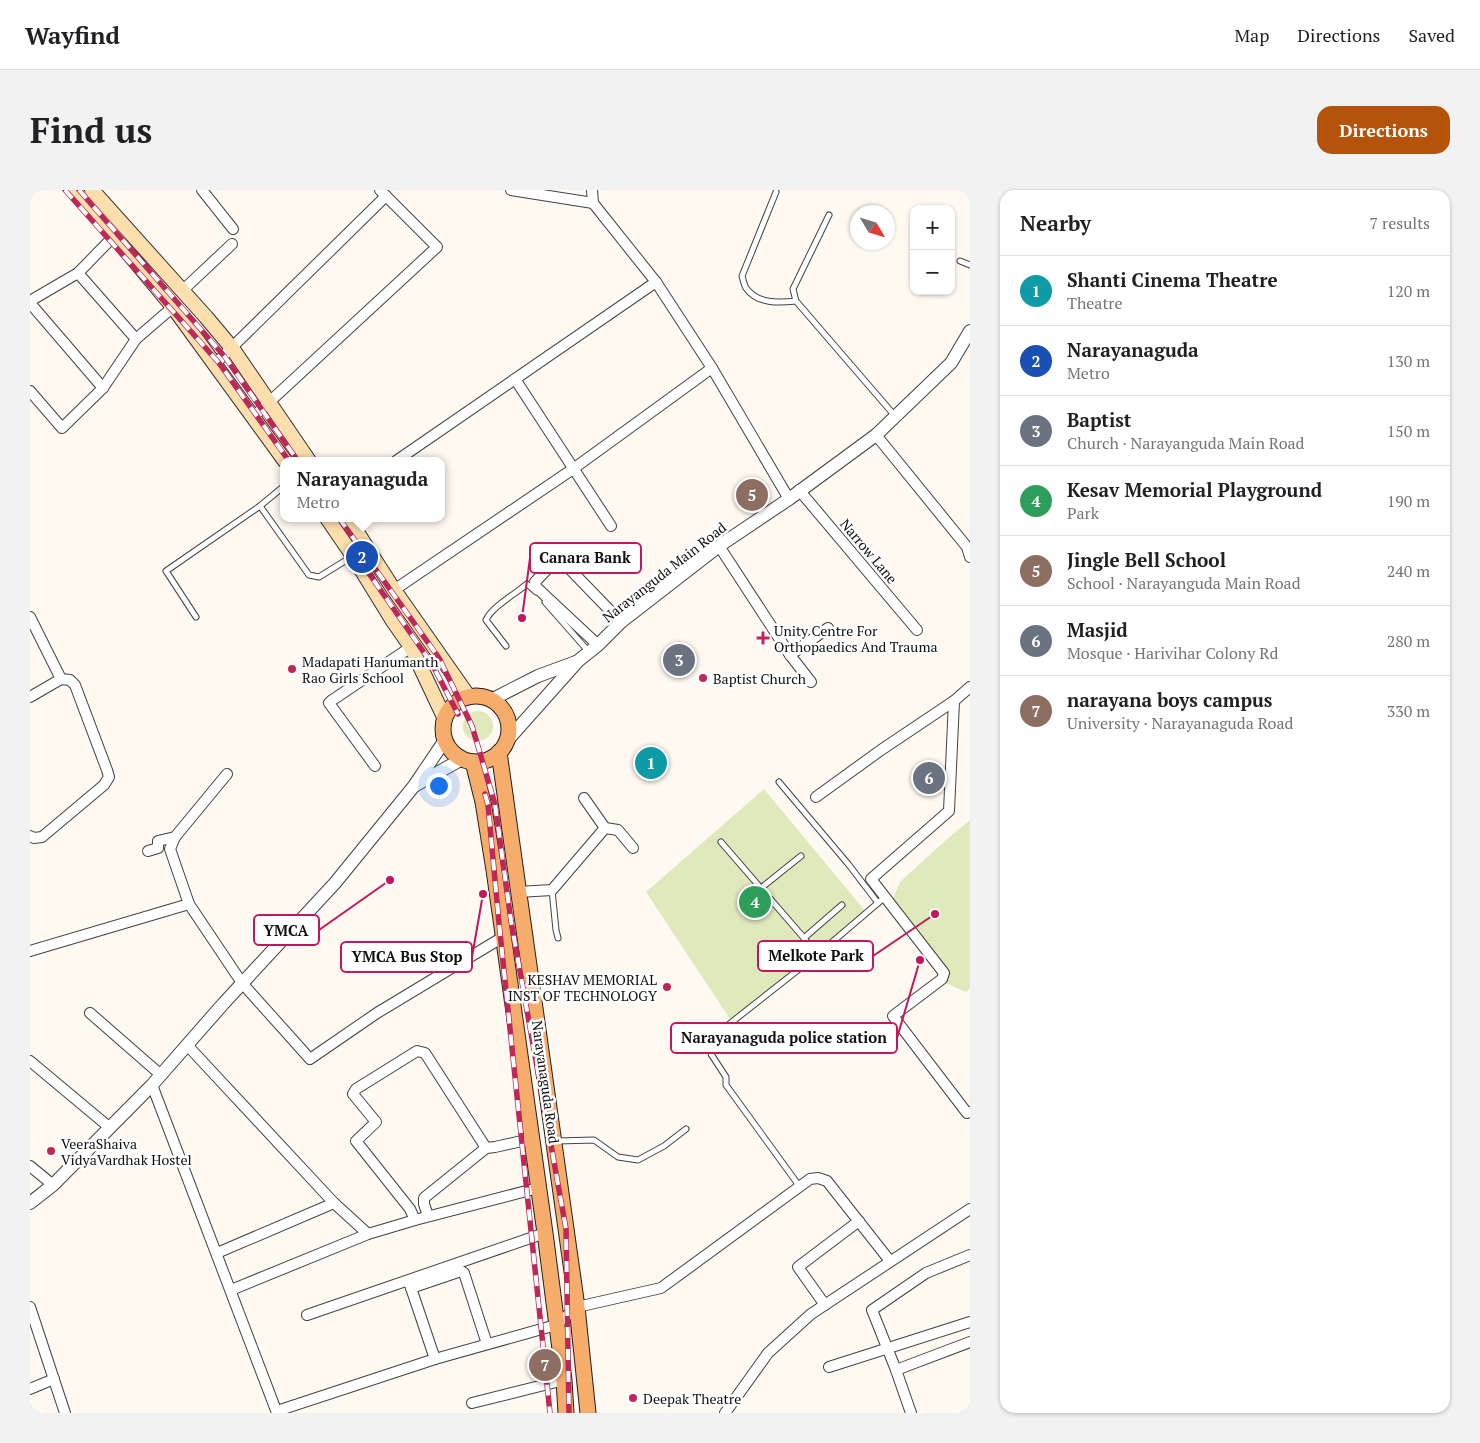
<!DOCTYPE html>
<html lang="en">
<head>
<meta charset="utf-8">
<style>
	body { margin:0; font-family:"PT Serif",serif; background:#f2f2f2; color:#202124 }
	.controls { position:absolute; right:15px; top:15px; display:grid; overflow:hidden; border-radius:10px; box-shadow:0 1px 4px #0004 }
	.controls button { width:45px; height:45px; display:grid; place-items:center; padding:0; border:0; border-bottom:1px solid #e0e0e0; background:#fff; color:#202124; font:25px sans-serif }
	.compass { position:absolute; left:820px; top:15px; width:45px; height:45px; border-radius:50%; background:#fff; box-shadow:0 1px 4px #0004; rotate:128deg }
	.you { position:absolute; left:408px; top:595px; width:18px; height:18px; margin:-12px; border:4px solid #fff; border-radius:50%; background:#1a73e8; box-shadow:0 0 0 8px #1a73e833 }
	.badge { display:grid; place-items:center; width:32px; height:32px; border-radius:50%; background:#b45309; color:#fff; font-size:16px; font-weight:700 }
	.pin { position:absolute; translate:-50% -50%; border:2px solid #fff; box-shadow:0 1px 5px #0006 }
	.popup { position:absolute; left:250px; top:267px; width:165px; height:65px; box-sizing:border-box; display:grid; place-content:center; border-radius:10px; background:#fff; filter:drop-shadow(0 1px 4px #0005); font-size:16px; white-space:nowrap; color:#757577 }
	.popup b { font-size:19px; color:#202124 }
	.popup::after { content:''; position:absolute; left:50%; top:100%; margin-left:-10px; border:10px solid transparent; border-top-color:#fff }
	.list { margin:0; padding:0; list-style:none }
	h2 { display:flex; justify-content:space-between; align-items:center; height:65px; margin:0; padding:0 20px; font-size:21px }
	h2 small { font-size:16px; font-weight:400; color:#757577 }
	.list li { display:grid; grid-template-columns:32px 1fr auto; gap:15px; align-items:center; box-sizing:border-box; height:70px; padding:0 20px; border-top:1px solid #e0e0e0 }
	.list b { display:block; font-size:19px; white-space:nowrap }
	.list p { margin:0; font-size:16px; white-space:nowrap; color:#757577 }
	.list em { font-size:16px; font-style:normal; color:#757577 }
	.map { position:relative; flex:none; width:940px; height:1223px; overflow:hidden; border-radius:15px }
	header { display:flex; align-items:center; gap:30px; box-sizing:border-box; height:70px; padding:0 25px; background:#fff; border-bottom:1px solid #e0e0e0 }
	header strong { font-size:24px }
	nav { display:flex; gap:28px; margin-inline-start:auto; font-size:18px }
	.intro { display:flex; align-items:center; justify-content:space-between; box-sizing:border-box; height:120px; padding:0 30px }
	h1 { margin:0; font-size:35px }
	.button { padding:12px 22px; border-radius:15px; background:#b45309; color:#fff; font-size:18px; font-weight:700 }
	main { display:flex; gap:30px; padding:0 30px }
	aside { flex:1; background:#fff; border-radius:15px; box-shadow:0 1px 4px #0004 }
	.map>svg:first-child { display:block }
	.green { fill:#e0e9bc }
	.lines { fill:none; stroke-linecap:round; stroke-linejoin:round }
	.service-casing { stroke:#424242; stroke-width:7 }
	.minor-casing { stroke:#424242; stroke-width:12 }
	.tertiary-casing { stroke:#424242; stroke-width:14 }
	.secondary-casing { stroke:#313131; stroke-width:16 }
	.primary-casing { stroke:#202020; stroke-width:17 }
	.service { stroke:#fff; stroke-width:5 }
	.minor { stroke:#fff; stroke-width:10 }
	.tertiary { stroke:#fff; stroke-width:12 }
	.secondary { stroke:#fddfae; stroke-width:14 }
	.primary { stroke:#f6ad6b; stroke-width:15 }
	.rail-casing { stroke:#be2859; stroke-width:5.5 }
	.rail { stroke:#fff; stroke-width:4; stroke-dasharray:11; stroke-linecap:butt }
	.poi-dot { fill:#be2859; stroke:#fff; stroke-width:2 }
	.labels { text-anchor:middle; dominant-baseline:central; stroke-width:5; stroke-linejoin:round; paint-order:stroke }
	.street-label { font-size:14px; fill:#0f0f0f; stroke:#fff }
	.poi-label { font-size:14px; fill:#0f0f0f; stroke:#fff; text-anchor:start }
	.leader { fill:none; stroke:#c2185b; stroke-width:2 }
	.callout-dot { fill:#c2185b; stroke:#fff; stroke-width:2 }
	.callout { fill:#fff; stroke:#c2185b; stroke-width:2 }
	.callout-label { font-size:15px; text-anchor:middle; font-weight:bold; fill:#0f0f0f }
</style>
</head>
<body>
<header>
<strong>Wayfind</strong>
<nav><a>Map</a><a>Directions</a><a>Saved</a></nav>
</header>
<div class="intro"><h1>Find us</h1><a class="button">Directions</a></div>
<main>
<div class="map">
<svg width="940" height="1223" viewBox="0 0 940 1223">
	<rect width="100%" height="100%" fill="#fff9f2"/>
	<g class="green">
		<circle cx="448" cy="536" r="15"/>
		<polygon points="734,599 836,722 702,832 616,702"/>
		<polygon points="940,630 940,798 936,802 916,793 900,772 862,711 870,692 916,650"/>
	</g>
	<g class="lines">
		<defs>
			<g id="service">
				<path d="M746,2L712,86C713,89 714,95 716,98C727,114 749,113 766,111"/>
				<polyline points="799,25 763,99 766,111 865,226"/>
				<polyline points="930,71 940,75"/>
				<polyline points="230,316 279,385 289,387 323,366"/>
				<polyline points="515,412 559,462"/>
				<polyline points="166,427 136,381 230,316 253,297"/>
				<path d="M476,456L456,430C462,417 485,404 497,394L506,402"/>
				<polyline points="749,592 819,675 848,713"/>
				<polyline points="691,652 774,748 787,765 693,839 683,851 681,864 696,887 696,895 770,997"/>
				<polyline points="731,698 771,666"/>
				<polyline points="522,700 526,740 528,748"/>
				<polyline points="774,748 812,715"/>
				<polyline points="787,765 855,707"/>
				<polyline points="527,951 564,950 588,967 608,970 634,956 656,939"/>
			</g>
			<g id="minor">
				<polyline points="172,0 203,39"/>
				<polyline points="481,0 563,13"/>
				<polyline points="562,0 563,13 626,92 682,178 759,309"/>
				<polyline points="48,83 106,149"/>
				<polyline points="152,101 202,54"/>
				<polyline points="0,111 48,83 84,46"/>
				<polyline points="0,113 73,198"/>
				<polyline points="185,174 356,6"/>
				<polyline points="485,189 581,336"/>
				<polyline points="0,201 32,238 73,198 106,149 143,117"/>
				<polyline points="223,227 407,57 350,0"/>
				<polyline points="846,245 937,357 940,367"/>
				<polyline points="366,271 626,92"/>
				<polyline points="769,300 887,440"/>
				<polyline points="689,356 760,465 781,492"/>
				<polyline points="364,400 543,279 682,178"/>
				<polyline points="0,427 31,489 40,490 45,495 77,580 79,587 74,595 12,647 4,648 0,646"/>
				<polyline points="568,455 506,397 505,392 525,371 531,370 591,432"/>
				<polyline points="760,465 798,438"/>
				<polyline points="0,507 31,489"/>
				<polyline points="924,511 919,621 841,689 914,783 912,789 863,826 937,923 940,922"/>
				<polyline points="345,576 299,513 301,511 381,457"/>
				<polyline points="197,584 145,647 140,659 159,714 212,793 280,869 347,823 473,747"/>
				<polyline points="786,607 851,560 924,511 940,497"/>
				<polyline points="575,638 588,640 603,658"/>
				<polyline points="118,661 128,658 128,651 145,647"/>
				<polyline points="488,702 522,700 575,638 554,608"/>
				<polyline points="0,761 159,714"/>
				<polyline points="60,823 131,885"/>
				<polyline points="157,855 304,1013 338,1044"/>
				<polyline points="0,871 79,937"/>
				<polyline points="122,895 247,1223"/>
				<polyline points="0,976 23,995"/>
				<polyline points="398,1026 394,1014 394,1008 456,958"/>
				<polyline points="385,1030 380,1019 326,951 346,932 323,904 326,899 387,861 395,863 456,958 465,957 501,949"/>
				<polyline points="187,1063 304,1013"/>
				<polyline points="379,1092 405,1169"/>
				<polyline points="381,1098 431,1081 434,1083 457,1154"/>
				<polyline points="201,1100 338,1044 385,1030 508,998"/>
				<polyline points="795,1115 768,1077 829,1031"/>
				<polyline points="0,1117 35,1223"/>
				<polyline points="277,1125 515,1043"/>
				<polyline points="799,1177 940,1132"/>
				<polyline points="866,1180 940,1152"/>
				<polyline points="0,1199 24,1189"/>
				<polyline points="442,1213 534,1190"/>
				<polyline points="247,1221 405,1169 526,1135 547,1117 631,1098 780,989 788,988 797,991 860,1071"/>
				<polyline points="695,1223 738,1163 781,1124 940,1019"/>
				<polyline points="881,1223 866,1180 842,1120 896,1083 940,1065"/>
			</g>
			<g id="tertiary">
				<polyline points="461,510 508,486 546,472"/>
				<polyline points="475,553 548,471 568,455 591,432 689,356 759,309 846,245 921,173 940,141"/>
				<polyline points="386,595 432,569"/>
				<polyline points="0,1013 23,995 122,895 193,814 305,693 384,596 415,550"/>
			</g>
			<g id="secondary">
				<polyline points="44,0 84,46 143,117 255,271"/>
				<polyline points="62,0 176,127 202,158 279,271"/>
				<polyline points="297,328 323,366 363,431 381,457 415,529"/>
				<polyline points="318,328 364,400 439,507"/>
			</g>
			<g id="primary">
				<circle cx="446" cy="539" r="33"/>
				<polyline points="469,562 547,1117 558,1223"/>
				<polyline points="443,572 453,612 464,680 515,1043 534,1190 536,1223"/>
			</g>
		</defs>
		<use href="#service" class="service-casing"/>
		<use href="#minor" class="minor-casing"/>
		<use href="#tertiary" class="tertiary-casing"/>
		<use href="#secondary" class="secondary-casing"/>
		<use href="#primary" class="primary-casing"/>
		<use href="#service" class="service"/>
		<use href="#minor" class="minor"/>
		<use href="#tertiary" class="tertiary"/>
		<use href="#secondary" class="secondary"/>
		<use href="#primary" class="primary"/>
		<defs>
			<g id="rail">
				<polyline points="35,0 189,173 259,271"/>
				<polyline points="49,0 195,167 268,271"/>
				<polyline points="309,328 409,468 442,536 465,614 481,731 536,1039 539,1223"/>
				<polyline points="331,372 402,474 428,524"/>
				<polyline points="455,604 458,615 469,733 520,1223"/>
			</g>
		</defs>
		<use href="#rail" class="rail-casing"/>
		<use href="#rail" class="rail"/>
	</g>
	<g class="poi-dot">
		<path d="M730.5 440.5h5v5h5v5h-5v5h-5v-5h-5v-5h5z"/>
		<circle cx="262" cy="479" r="5"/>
		<circle cx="673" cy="488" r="5"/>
		<circle cx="637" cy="797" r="5"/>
		<circle cx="21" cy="961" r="5"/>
		<circle cx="603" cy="1208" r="5"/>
	</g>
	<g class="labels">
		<g class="street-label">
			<text transform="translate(839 361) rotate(50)">Narrow Lane</text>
			<text transform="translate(634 382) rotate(-38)">Narayanguda Main Road</text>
			<text transform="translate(516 892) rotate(82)">Narayanaguda Road</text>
		</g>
		<g class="poi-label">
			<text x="744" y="440">Unity Centre For<tspan x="744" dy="16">Orthopaedics And Trauma</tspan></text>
			<text x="272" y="471">Madapati Hanumanth<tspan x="272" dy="16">Rao Girls School</tspan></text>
			<text x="683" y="488">Baptist Church</text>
			<text x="627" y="789" text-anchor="end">KESHAV MEMORIAL<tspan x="627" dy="16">INST OF TECHNOLOGY</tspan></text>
			<text x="31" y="953">VeeraShaiva<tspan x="31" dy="16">VidyaVardhak Hostel</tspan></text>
			<text x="613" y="1208">Deepak Theatre</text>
		</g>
	</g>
	<path class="leader" d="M492 428L500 368M360 690L289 740M905 724L843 766M453 704L442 767M890 770L867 848"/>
	<g class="callout-dot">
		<circle cx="492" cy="428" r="5"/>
		<circle cx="360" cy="690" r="5"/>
		<circle cx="905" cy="724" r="5"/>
		<circle cx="453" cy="704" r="5"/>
		<circle cx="890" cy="770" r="5"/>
	</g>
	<g class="callout">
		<rect x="500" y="353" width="111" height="30" rx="5"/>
		<rect x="224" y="725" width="65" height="30" rx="5"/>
		<rect x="728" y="751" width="115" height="30" rx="5"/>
		<rect x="311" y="752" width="131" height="30" rx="5"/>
		<rect x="641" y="833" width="226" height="30" rx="5"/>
	</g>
	<g class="callout-label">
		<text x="555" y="373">Canara Bank</text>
		<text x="256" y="746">YMCA</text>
		<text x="786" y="771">Melkote Park</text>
		<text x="377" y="772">YMCA Bus Stop</text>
		<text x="754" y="853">Narayanaguda police station</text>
	</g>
</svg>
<div class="controls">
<button>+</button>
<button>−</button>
</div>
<svg class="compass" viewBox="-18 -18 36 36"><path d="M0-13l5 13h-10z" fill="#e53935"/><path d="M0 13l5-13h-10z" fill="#757577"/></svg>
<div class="you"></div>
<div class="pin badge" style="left:621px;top:573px;background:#0f9aa8">1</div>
<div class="pin badge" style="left:332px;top:367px;background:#1a4fb4">2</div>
<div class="popup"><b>Narayanaguda</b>Metro</div>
<div class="pin badge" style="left:649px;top:470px;background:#6b7280">3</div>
<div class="pin badge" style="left:725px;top:712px;background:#2e9e5b">4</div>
<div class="pin badge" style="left:722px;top:305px;background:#8d6e63">5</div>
<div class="pin badge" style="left:899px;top:588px;background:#6b7280">6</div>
<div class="pin badge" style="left:515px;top:1175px;background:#8d6e63">7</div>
</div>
<aside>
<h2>Nearby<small>7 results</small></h2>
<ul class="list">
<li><span class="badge" style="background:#0f9aa8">1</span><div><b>Shanti Cinema Theatre</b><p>Theatre</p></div><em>120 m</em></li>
<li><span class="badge" style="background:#1a4fb4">2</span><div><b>Narayanaguda</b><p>Metro</p></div><em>130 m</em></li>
<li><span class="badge" style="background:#6b7280">3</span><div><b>Baptist</b><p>Church · Narayanguda Main Road</p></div><em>150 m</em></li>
<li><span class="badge" style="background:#2e9e5b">4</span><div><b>Kesav Memorial Playground</b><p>Park</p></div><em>190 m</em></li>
<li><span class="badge" style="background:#8d6e63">5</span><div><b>Jingle Bell School</b><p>School · Narayanguda Main Road</p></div><em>240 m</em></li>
<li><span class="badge" style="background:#6b7280">6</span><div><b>Masjid</b><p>Mosque · Harivihar Colony Rd</p></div><em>280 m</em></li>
<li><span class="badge" style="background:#8d6e63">7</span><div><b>narayana boys campus</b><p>University · Narayanaguda Road</p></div><em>330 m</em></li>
</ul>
</aside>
</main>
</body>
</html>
